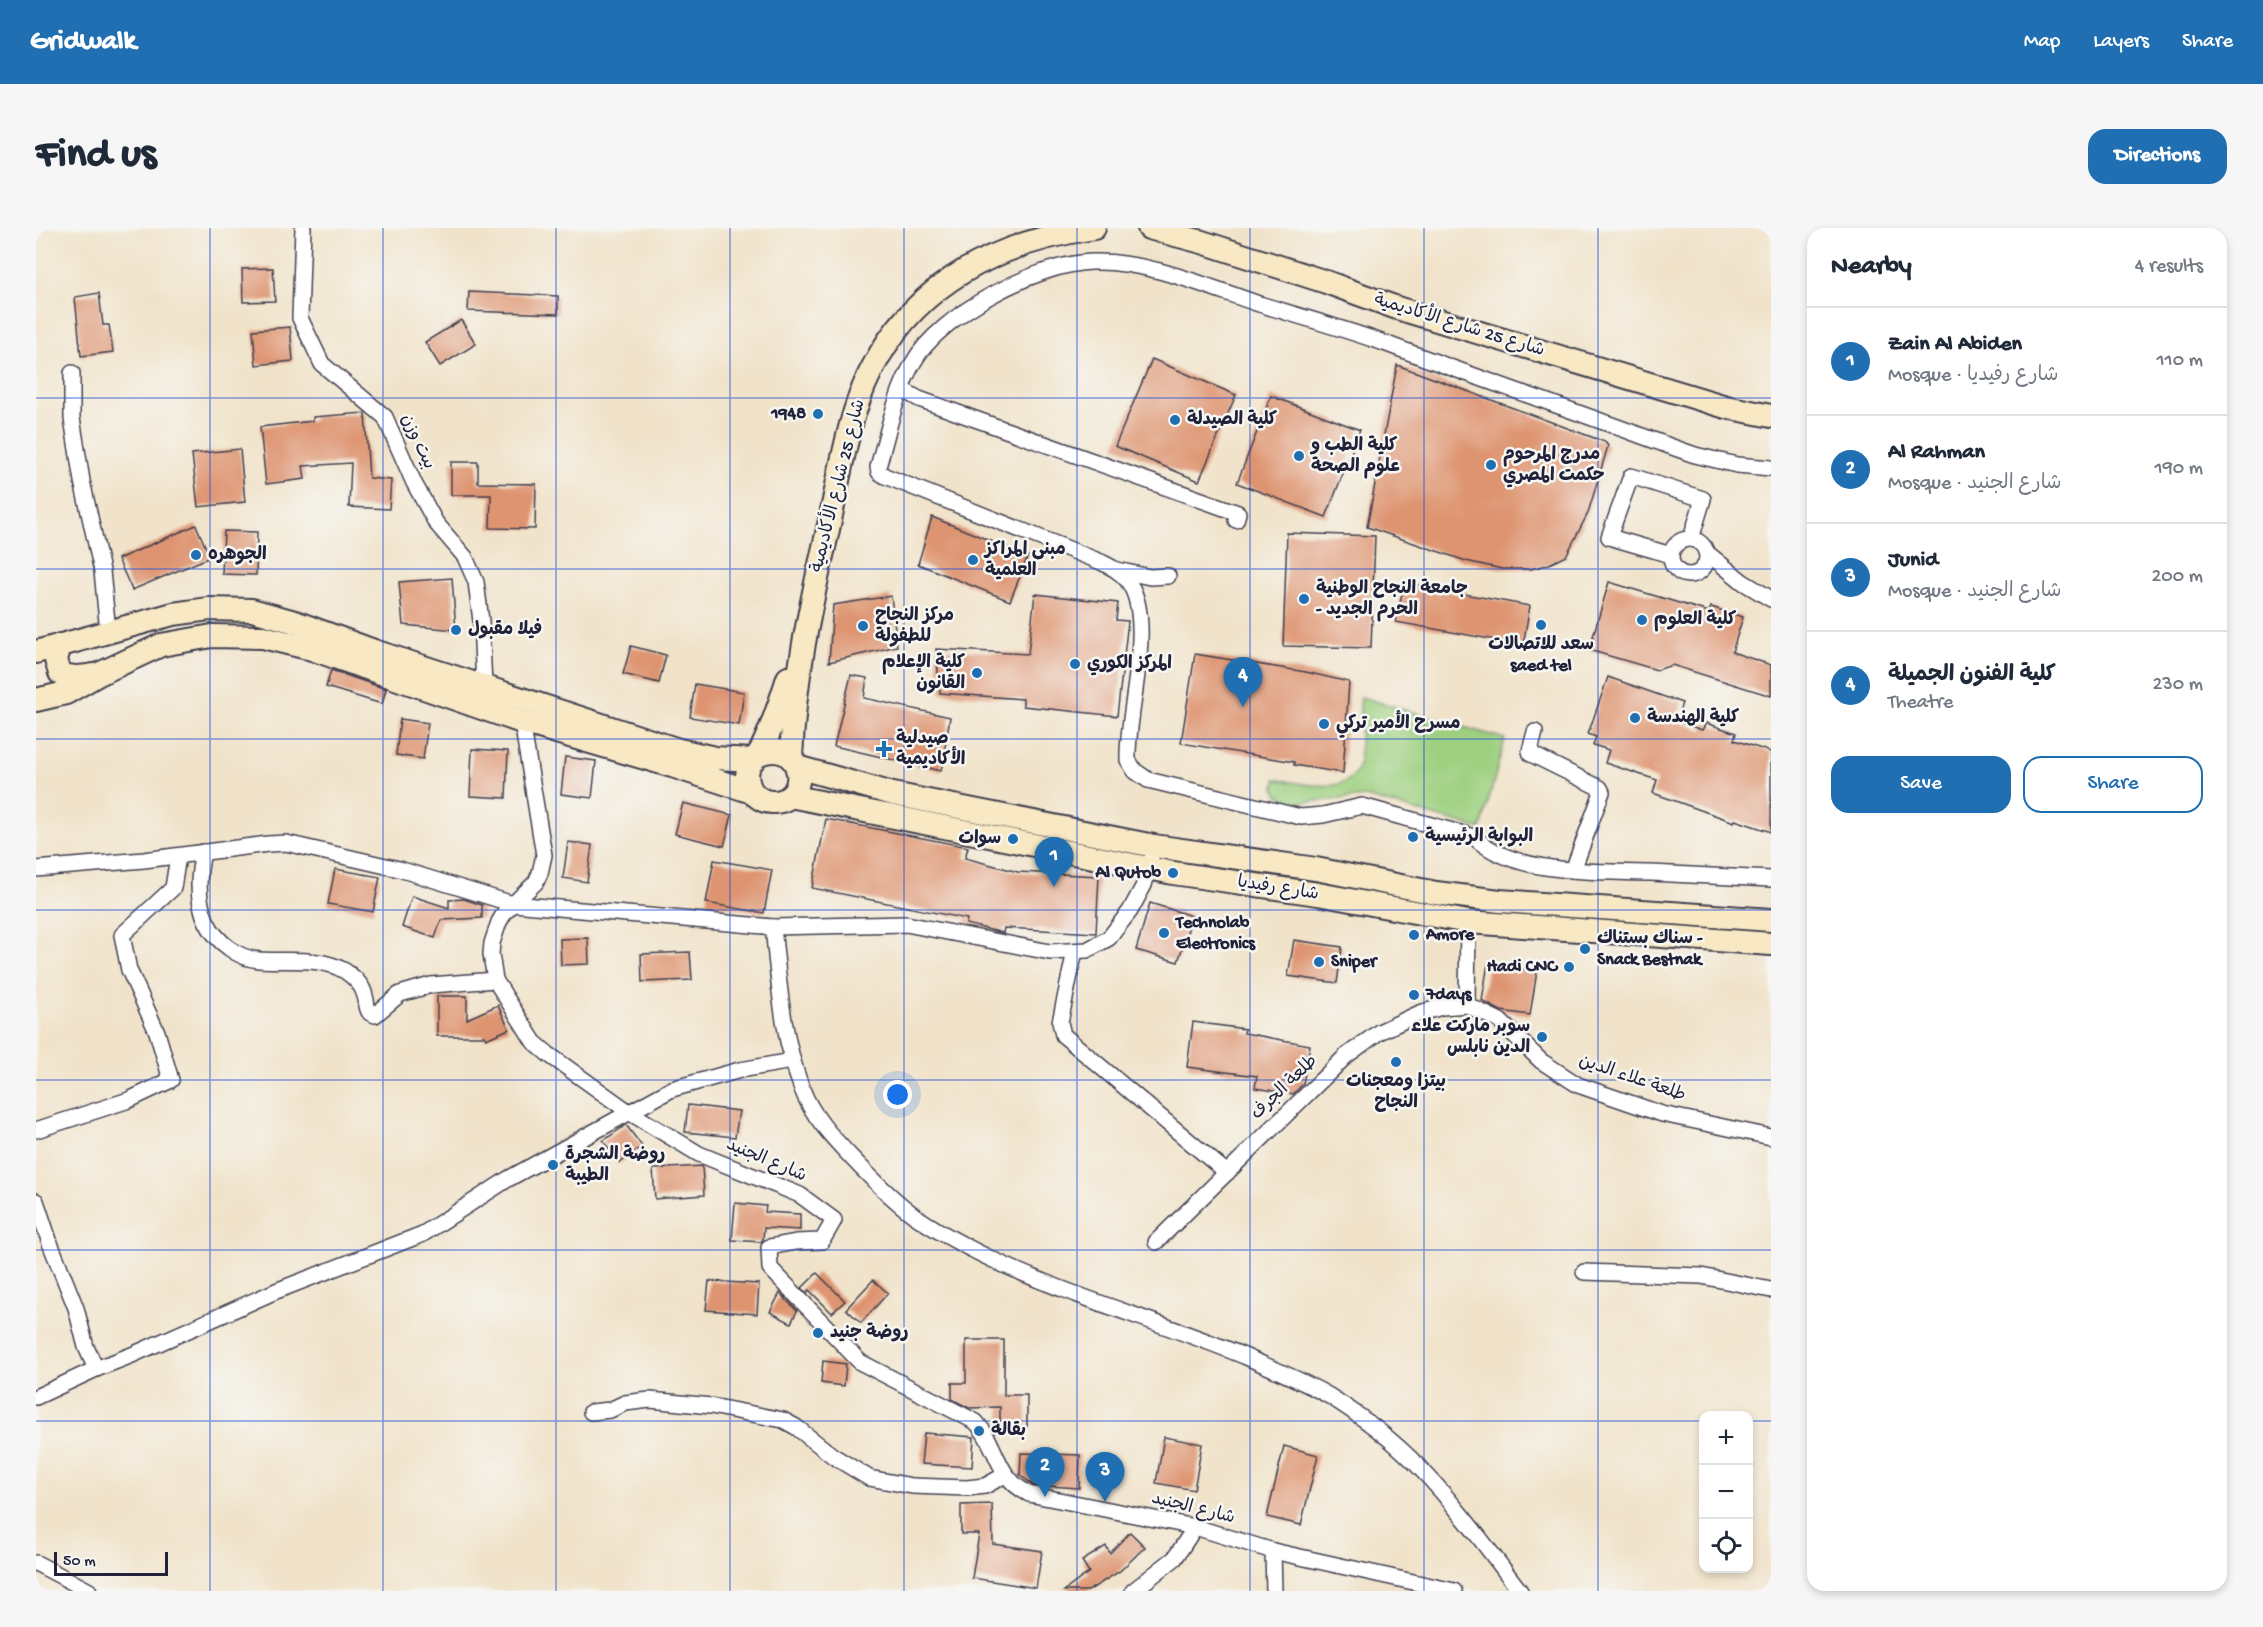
<!DOCTYPE html>
<html lang="en">
<head>
<meta charset="utf-8">
<style>
	body { margin:0; font-family:"Gochi Hand","Playpen Sans Arabic",sans-serif; background:#f6f6f7; color:#1f2937 }
	.controls { position:absolute; right:18px; bottom:18px; display:grid; overflow:hidden; border-radius:12px; box-shadow:0 3px 9px #0003 }
	.controls button { width:54px; height:54px; display:grid; place-items:center; padding:0; border:0; border-bottom:2px solid #e0e1e3; background:#fff; color:#1f2937; font:30px sans-serif }
	.scale { position:absolute; left:18px; bottom:15px; width:114px; box-sizing:border-box; padding-left:6px; border:3px solid #22223b; border-top:0; font-size:16px; line-height:21px; white-space:nowrap; color:#22223b; -webkit-text-stroke:4px #f6f6f2; paint-order:stroke }
	.you { position:absolute; left:862px; top:867px; width:21px; height:21px; margin:-15px; border:4px solid #fff; border-radius:50%; background:#1a73e8; box-shadow:0 0 0 9px #1a73e833 }
	.badge { display:grid; place-items:center; width:39px; height:39px; border-radius:50%; background:#1f6fb2; color:#fff; font-size:20px; font-weight:700 }
	.pin { position:absolute; translate:-50% -50px; filter:drop-shadow(0 2px 3px #0008) }
	.pin::after { content:''; position:absolute; top:32px; width:21px; height:18px; background:inherit; clip-path:polygon(0 0,100% 0,50% 100%) }
	.list { margin:0; padding:0; list-style:none }
	h2 { display:flex; justify-content:space-between; align-items:center; height:78px; margin:0; padding:0 24px; font-size:26px }
	h2 small { font-size:20px; font-weight:400; color:#747a83 }
	.list li { display:grid; grid-template-columns:39px 1fr auto; gap:18px; align-items:center; box-sizing:border-box; height:108px; padding:0 24px; border-top:2px solid #e0e1e3 }
	.list b { display:block; font-size:22px; white-space:nowrap }
	.list p { margin:0; font-size:20px; white-space:nowrap; color:#747a83 }
	.list em { font-size:20px; font-style:normal; color:#747a83 }
	.actions { display:flex; gap:12px; padding:18px 24px }
	.actions a { flex:1; padding:14px 0; border:2px solid #1f6fb2; border-radius:18px; text-align:center; font-size:21px; color:#1f6fb2 }
	.actions .main { background:#1f6fb2; color:#fff }
	.icon { flex:none; width:33px; height:33px; fill:none; stroke:currentColor; stroke-width:2; stroke-linecap:round; stroke-linejoin:round }
	.map { position:relative; flex:none; width:1735px; height:1363px; overflow:hidden; border-radius:18px }
	header { display:flex; align-items:center; gap:36px; box-sizing:border-box; height:84px; padding:0 30px; background:#1f6fb2; color:#fff }
	header strong { font-size:28px }
	nav { display:flex; gap:33px; margin-inline-start:auto; font-size:21px }
	.intro { display:flex; align-items:center; justify-content:space-between; box-sizing:border-box; height:144px; padding:0 36px }
	h1 { margin:0; font-size:42px }
	.button { padding:15px 27px; border-radius:18px; background:#1f6fb2; color:#fff; font-size:21px; font-weight:700 }
	main { display:flex; gap:36px; padding:0 36px }
	aside { flex:1; background:#fff; border-radius:18px; box-shadow:0 3px 9px #0003 }
	.map>svg:first-child { display:block }
	.green { fill:#9ed080; stroke:#60795e; stroke-width:1.5 }
	.building { fill:#de9471 }
	.lines { fill:none; stroke-linecap:round; stroke-linejoin:round }
	.street-casing { stroke:#413f50; stroke-width:18 }
	.secondary-casing { stroke:#413f50; stroke-width:26 }
	.street { stroke:#fff; stroke-width:15 }
	.secondary { stroke:#f8e8c3; stroke-width:22 }
	.grid { fill:none; stroke:#1d4ed8; stroke-width:1.5; stroke-opacity:0.55 }
	.poi-dot { fill:#1f6fb2; stroke:#f6f6f2; stroke-width:2 }
	.labels { text-anchor:middle; dominant-baseline:central; stroke-width:5; stroke-linejoin:round; paint-order:stroke }
	.street-label { font-size:18px; fill:#22223b; stroke:#f6f6f2 }
	.poi-label { font-size:18px; font-weight:bold; fill:#22223b; stroke:#f6f6f2; text-anchor:start }
</style>
</head>
<body>
<header>
<strong>Gridwalk</strong>
<nav><a>Map</a><a>Layers</a><a>Share</a></nav>
</header>
<div class="intro"><h1>Find us</h1><a class="button">Directions</a></div>
<main>
<div class="map">
<svg width="1735" height="1363" viewBox="0 0 1735 1363">
	<rect width="100%" height="100%" fill="#f6f6f2"/>
	<filter id="ink" filterUnits="userSpaceOnUse"><feTurbulence type="fractalNoise" baseFrequency=".0167" numOctaves="2"/><feDisplacementMap in="SourceGraphic" scale="12" xChannelSelector="R" yChannelSelector="G"/><feConvolveMatrix kernelMatrix="1 2 1 2 8 2 1 2 1" color-interpolation-filters="sRGB"/></filter>
	<filter id="wash" filterUnits="userSpaceOnUse"><feTurbulence type="fractalNoise" baseFrequency=".008" numOctaves="4" result="noise"/><feDisplacementMap in="SourceGraphic" scale="24" xChannelSelector="R" yChannelSelector="G"/><feGaussianBlur stdDeviation="1.35" result="paint"/><feColorMatrix in="noise" values="0 0 0 0 0 0 0 0 0 0 0 0 0 0 0 0 0 1.4 0 .05"/><feComposite in="paint" operator="in"/></filter>
	<g filter="url(#wash)">
		<rect width="100%" height="100%" fill="#f1e3ca"/>
		<path class="green" d="M1325,469L1469,511L1445,601L1330,569L1257,575L1241,566L1239,560L1240,551C1261,555 1318,570 1323,535C1326,513 1322,491 1325,469Z"/>
		<g id="blocks">
			<g class="building">
				<polygon points="237,40 239,73 207,74 206,41"/>
				<polygon points="433,64 522,68 522,86 432,83"/>
				<polygon points="63,65 67,97 73,97 77,124 45,128 39,69"/>
				<polygon points="425,92 440,116 404,138 389,114"/>
				<polygon points="254,99 257,133 220,137 217,102"/>
				<polygon points="1116,131 1200,167 1163,253 1079,218"/>
				<polygon points="1361,137 1569,214 1572,218 1552,285 1530,328 1511,337 1495,341 1466,341 1430,333 1331,299"/>
				<polygon points="1235,168 1324,202 1290,289 1201,255"/>
				<polygon points="329,185 333,250 355,252 353,281 313,279 315,235 267,238 269,251 230,256 224,199 277,193 277,189"/>
				<polygon points="204,221 209,274 162,279 156,226"/>
				<polygon points="415,234 442,234 442,255 500,256 499,301 454,300 455,267 415,267"/>
				<polygon points="896,289 992,328 974,373 882,336"/>
				<polygon points="160,297 174,329 96,362 82,331"/>
				<polygon points="188,303 221,304 220,347 186,346"/>
				<polygon points="1251,305 1339,308 1335,420 1247,418"/>
				<polygon points="416,350 420,402 367,397 363,354"/>
				<polygon points="1573,354 1673,384 1675,379 1707,389 1696,424 1735,437 1735,468 1636,437 1621,442 1553,422"/>
				<polygon points="1368,355 1494,378 1487,417 1360,394"/>
				<polygon points="999,366 1082,375 1080,392 1092,393 1081,488 987,478 987,471 904,465 900,421 992,426"/>
				<polygon points="855,368 861,418 793,434 797,377"/>
				<polygon points="595,418 630,427 623,455 587,446"/>
				<polygon points="1159,426 1270,444 1313,454 1307,545 1258,537 1258,534 1145,515"/>
				<polygon points="295,442 350,461 346,476 290,459"/>
				<polygon points="815,447 831,450 828,470 914,489 905,543 798,518"/>
				<polygon points="1572,449 1646,475 1640,493 1666,502 1670,495 1700,505 1698,512 1735,524 1735,604 1699,592 1698,594 1617,565 1621,552 1569,535 1573,522 1557,517 1560,509 1552,506"/>
				<polygon points="659,456 708,464 703,497 654,489"/>
				<polygon points="364,491 392,495 387,531 360,527"/>
				<polygon points="436,521 472,523 470,570 434,568"/>
				<polygon points="529,529 560,533 556,570 525,566"/>
				<polygon points="647,575 696,587 688,618 639,606"/>
				<polygon points="790,591 932,619 929,630 982,644 1063,648 1060,705 968,700 967,705 930,696 931,691 776,660"/>
				<polygon points="532,614 556,617 551,654 527,650"/>
				<polygon points="678,632 736,642 728,685 670,675"/>
				<polygon points="299,641 344,649 337,684 292,676"/>
				<polygon points="376,668 413,680 413,672 428,671 446,677 446,690 405,692 399,710 366,699"/>
				<polygon points="1114,675 1156,688 1142,734 1100,722"/>
				<polygon points="552,710 553,736 525,737 524,711"/>
				<polygon points="1258,712 1306,719 1301,755 1252,748"/>
				<polygon points="654,724 656,752 606,754 605,726"/>
				<polygon points="1452,735 1501,743 1494,787 1465,783 1446,773"/>
				<polygon points="401,768 431,768 431,791 462,777 473,801 450,811 448,808 401,808"/>
				<polygon points="1157,794 1209,801 1208,805 1274,817 1267,856 1257,866 1219,860 1221,848 1151,839"/>
				<polygon points="652,877 703,883 699,909 649,904"/>
				<polygon points="590,897 606,918 584,935 567,913"/>
				<polygon points="666,938 668,967 619,971 617,941"/>
				<polygon points="699,975 730,978 729,984 764,986 764,1002 728,1000 727,1011 725,1014 696,1012"/>
				<polygon points="781,1045 809,1073 796,1085 773,1062 771,1065 766,1060"/>
				<polygon points="837,1052 852,1065 825,1095 810,1081"/>
				<polygon points="673,1053 723,1056 721,1086 670,1082"/>
				<polygon points="744,1065 761,1083 755,1095 734,1084"/>
				<polygon points="930,1112 968,1112 968,1167 991,1167 991,1199 964,1199 964,1179 933,1180 916,1171 916,1155 930,1155"/>
				<polygon points="787,1133 810,1136 808,1158 785,1155"/>
				<polygon points="888,1205 938,1209 936,1239 885,1236"/>
				<polygon points="1128,1209 1166,1216 1158,1262 1120,1255"/>
				<polygon points="1248,1218 1282,1227 1265,1297 1231,1289"/>
				<polygon points="985,1225 1044,1227 1043,1260 997,1257 984,1247"/>
				<polygon points="956,1276 957,1316 1006,1323 1000,1360 936,1350 943,1306 925,1306 925,1277"/>
				<polygon points="1094,1304 1109,1319 1084,1343 1052,1363 1028,1363 1053,1344 1046,1333 1070,1318 1074,1325"/>
			</g>
		</g>
	</g>
	<g filter="url(#ink)">
		<use href="#blocks" fill-opacity="0" stroke="#413f50" stroke-width="1.5"/>
		<g class="lines">
			<defs>
				<g id="street">
					<polyline points="267,0 264,90 286,136 349,189 378,255 400,295 429,329 440,354 445,393 448,458"/>
					<polyline points="36,145 36,190 46,253 66,343 72,404"/>
					<polyline points="865,161 883,171 1202,285 1200,292"/>
					<path d="M1735,240L1701,237L1659,227C1630,217 1601,206 1573,196C1499,169 1425,144 1351,116C1309,101 1266,89 1223,76C1172,59 1111,32 1056,34C1002,35 903,87 877,135C859,167 852,204 842,239L843,244L849,248L1065,334C1075,339 1084,343 1091,352C1121,390 1090,484 1092,532L1099,543L1112,552L1265,589L1287,587L1326,578L1438,609C1480,648 1560,643 1615,645C1655,647 1695,649 1735,651"/>
					<circle cx="1653" cy="329" r="18"/>
					<polyline points="1670,324 1707,354 1735,371"/>
					<polyline points="1635,327 1573,309 1595,248 1667,271 1655,311"/>
					<polyline points="1081,342 1114,349 1132,348"/>
					<path d="M486,494L508,627L504,645L500,654L469,684L463,694L456,715L455,726L459,752L498,814L512,826L593,884L663,926L764,967L798,992L786,1013L760,1014L733,1019L734,1040L824,1134L940,1194C963,1219 959,1249 993,1266L1159,1299L1237,1323L1418,1363"/>
					<polyline points="1499,504 1494,523 1495,526 1564,560 1566,564 1537,642"/>
					<path d="M167,624C159,660 161,697 193,720C202,727 212,731 223,732C251,734 284,728 309,743C318,749 327,758 329,768C331,774 330,780 334,785L339,787L364,766L395,757L459,752"/>
					<polyline points="0,641 108,632 232,616 250,615 363,641 477,676 737,699 870,696 1014,724 1051,722 1073,710 1094,683 1108,657 1115,632"/>
					<path d="M737,699C743,754 746,809 766,861C776,888 797,910 816,930C835,950 857,972 879,988C980,1056 1097,1082 1208,1128C1237,1141 1268,1153 1295,1169C1325,1188 1358,1213 1383,1239C1420,1277 1452,1321 1484,1363"/>
					<polyline points="1039,723 1024,794 1027,807 1191,945"/>
					<polyline points="1431,777 1432,694"/>
					<polyline points="0,902 93,872 135,852 121,804 93,742 86,707 137,660 142,628"/>
					<polyline points="0,973 14,1015 40,1080 50,1119 60,1141"/>
					<polyline points="1120,1014 1310,828 1343,804 1384,785 1406,779 1431,777 1464,793 1505,833 1542,857 1626,886 1735,909"/>
					<polyline points="1548,1044 1665,1048 1735,1062"/>
					<polyline points="0,1169 60,1141 96,1127 240,1063 387,1006 472,951 636,861 704,842 756,833"/>
					<polyline points="555,1184 574,1182 589,1175 614,1172 675,1178 747,1192 760,1199 797,1228 833,1250 876,1258 931,1260 949,1258 969,1247"/>
					<polyline points="1237,1323 1238,1363"/>
					<polyline points="0,1335 53,1363"/>
					<polyline points="1097,1363 1139,1330 1159,1299"/>
				</g>
				<g id="secondary">
					<polyline points="1113,0 1166,14 1290,54 1361,80 1690,179 1735,188"/>
					<path d="M24,417L20,432L24,445C35,451 46,449 58,447"/>
					<polyline points="0,424 137,386 173,381 216,382 259,394 338,423 643,522 679,530 717,532"/>
					<polyline points="0,472 30,465 63,446 125,417 176,408 227,409 276,421 486,494 636,538 716,564"/>
					<path d="M723,526C768,508 777,575 736,574C727,574 718,568 714,560C711,553 710,545 713,538C716,532 721,529 724,524C736,501 744,475 752,450"/>
					<path d="M755,530C758,454 774,379 791,306C800,266 806,225 818,186C853,71 943,17 1058,0"/>
					<polyline points="761,539 857,566 1118,618 1280,641 1400,665 1464,673 1735,692"/>
					<polyline points="754,568 1137,645 1282,666 1432,694 1735,716"/>
				</g>
			</defs>
			<use href="#street" class="street-casing"/>
			<use href="#secondary" class="secondary-casing"/>
			<use href="#street" class="street"/>
			<use href="#secondary" class="secondary"/>
		</g>
	</g>
	<path class="grid" d="M174,0V1363M347,0V1363M520,0V1363M694,0V1363M868,0V1363M1041,0V1363M1214,0V1363M1388,0V1363M1562,0V1363M0,170H1735M0,341H1735M0,511H1735M0,682H1735M0,852H1735M0,1022H1735M0,1193H1668M1712,1193H1735"/>
	<g class="poi-dot">
		<circle cx="782" cy="186" r="6"/>
		<circle cx="1139" cy="192" r="6"/>
		<circle cx="1263" cy="228" r="6"/>
		<circle cx="1455" cy="237" r="6"/>
		<circle cx="160" cy="327" r="6"/>
		<circle cx="937" cy="332" r="6"/>
		<circle cx="1268" cy="371" r="6"/>
		<circle cx="1606" cy="392" r="6"/>
		<circle cx="1505" cy="397" r="6"/>
		<circle cx="827" cy="398" r="6"/>
		<circle cx="420" cy="402" r="6"/>
		<circle cx="1039" cy="436" r="6"/>
		<circle cx="941" cy="445" r="6"/>
		<circle cx="1599" cy="490" r="6"/>
		<circle cx="1288" cy="496" r="6"/>
		<path d="M845 512h6v6h6v6h-6v6h-6v-6h-6v-6h6z"/>
		<circle cx="1377" cy="609" r="6"/>
		<circle cx="977" cy="611" r="6"/>
		<circle cx="1137" cy="645" r="6"/>
		<circle cx="1128" cy="705" r="6"/>
		<circle cx="1378" cy="707" r="6"/>
		<circle cx="1549" cy="721" r="6"/>
		<circle cx="1283" cy="734" r="6"/>
		<circle cx="1533" cy="739" r="6"/>
		<circle cx="1378" cy="767" r="6"/>
		<circle cx="1506" cy="809" r="6"/>
		<circle cx="1360" cy="834" r="6"/>
		<circle cx="517" cy="937" r="6"/>
		<circle cx="782" cy="1105" r="6"/>
		<circle cx="943" cy="1203" r="6"/>
	</g>
	<g class="labels">
		<g class="street-label">
			<text transform="translate(1423 98) rotate(17)">شارع 25 شارع الأكاديمية</text>
			<text transform="translate(381 214) rotate(65)">بيت وزن</text>
			<text transform="translate(803 258) rotate(-76)">شارع 25 شارع الأكاديمية</text>
			<text transform="translate(1242 661) rotate(9)">شارع رفيديا</text>
			<text transform="translate(1596 851) rotate(19)">طلعة علاء الدين</text>
			<text transform="translate(1249 860) rotate(-44)">طلعة الجرف</text>
			<text transform="translate(730 933) rotate(23)">شارع الجنيد</text>
			<text transform="translate(1157 1281) rotate(14)">شارع الجنيد</text>
		</g>
		<g class="poi-label">
			<text x="770" y="186" text-anchor="end">1948</text>
			<text x="1151" y="192">كلية الصيدلة</text>
			<text x="1275" y="218">كلية الطب و<tspan x="1275" dy="21">علوم الصحة</tspan></text>
			<text x="1467" y="227">مدرج المرحوم<tspan x="1467" dy="21">حكمت المصري</tspan></text>
			<text x="949" y="322">مبنى المراكز<tspan x="949" dy="21">العلمية</tspan></text>
			<text x="172" y="327">الجوهره</text>
			<text x="1280" y="361">جامعة النجاح الوطنية<tspan x="1280" dy="21">- الحرم الجديد</tspan></text>
			<text x="839" y="388">مركز النجاح<tspan x="839" dy="21">للطفولة</tspan></text>
			<text x="1618" y="392">كلية العلوم</text>
			<text x="432" y="402">فيلا مقبول</text>
			<text x="1505" y="417" text-anchor="middle">سعد للاتصالات<tspan x="1505" dy="21">saed tel</tspan></text>
			<text x="929" y="435" text-anchor="end">كلية الإعلام<tspan x="929" dy="21">القانون</tspan></text>
			<text x="1051" y="436">المركز الكوري</text>
			<text x="1611" y="490">كلية الهندسة</text>
			<text x="1300" y="496">مسرح الأمير تركي</text>
			<text x="860" y="511">صيدلية<tspan x="860" dy="21">الأكاديمية</tspan></text>
			<text x="1389" y="609">البوابة الرئيسية</text>
			<text x="965" y="611" text-anchor="end">سوات</text>
			<text x="1125" y="645" text-anchor="end">Al Qutob</text>
			<text x="1140" y="695">Technolab<tspan x="1140" dy="21">Electronics</tspan></text>
			<text x="1390" y="707">Amore</text>
			<text x="1561" y="711">سناك بستناك -<tspan x="1561" dy="21">Snack Bestnak</tspan></text>
			<text x="1295" y="734">Sniper</text>
			<text x="1521" y="739" text-anchor="end">Hadi CNC</text>
			<text x="1390" y="767">7days</text>
			<text x="1494" y="799" text-anchor="end">سوبر ماركت علاء<tspan x="1494" dy="21">الدين نابلس</tspan></text>
			<text x="1360" y="854" text-anchor="middle">بيتزا ومعجنات<tspan x="1360" dy="21">النجاح</tspan></text>
			<text x="529" y="927">روضة الشجرة<tspan x="529" dy="21">الطيبة</tspan></text>
			<text x="794" y="1105">روضة جنيد</text>
			<text x="955" y="1203">بقالة</text>
		</g>
	</g>
</svg>
<div class="controls">
<button>+</button>
<button>−</button>
<button><svg class="icon" aria-label="locate" viewBox="0 0 24 24"><circle cx="12" cy="12" r="6"/><path d="M12 2v4M12 18v4M2 12h4M18 12h4"/></svg></button>
</div>
<div class="scale">50 m</div>
<div class="you"></div>
<div class="pin badge" style="left:1018px;top:659px">1</div>
<div class="pin badge" style="left:1009px;top:1269px">2</div>
<div class="pin badge" style="left:1069px;top:1274px">3</div>
<div class="pin badge" style="left:1207px;top:479px">4</div>
</div>
<aside>
<h2>Nearby<small>4 results</small></h2>
<ul class="list">
<li><span class="badge">1</span><div><b>Zain Al Abiden</b><p>Mosque · شارع رفيديا</p></div><em>110 m</em></li>
<li><span class="badge">2</span><div><b>Al Rahman</b><p>Mosque · شارع الجنيد</p></div><em>190 m</em></li>
<li><span class="badge">3</span><div><b>Junid</b><p>Mosque · شارع الجنيد</p></div><em>200 m</em></li>
<li><span class="badge">4</span><div><b>كلية الفنون الجميلة</b><p>Theatre</p></div><em>230 m</em></li>
</ul>
<div class="actions"><a class="main">Save</a><a>Share</a></div>
</aside>
</main>
</body>
</html>
